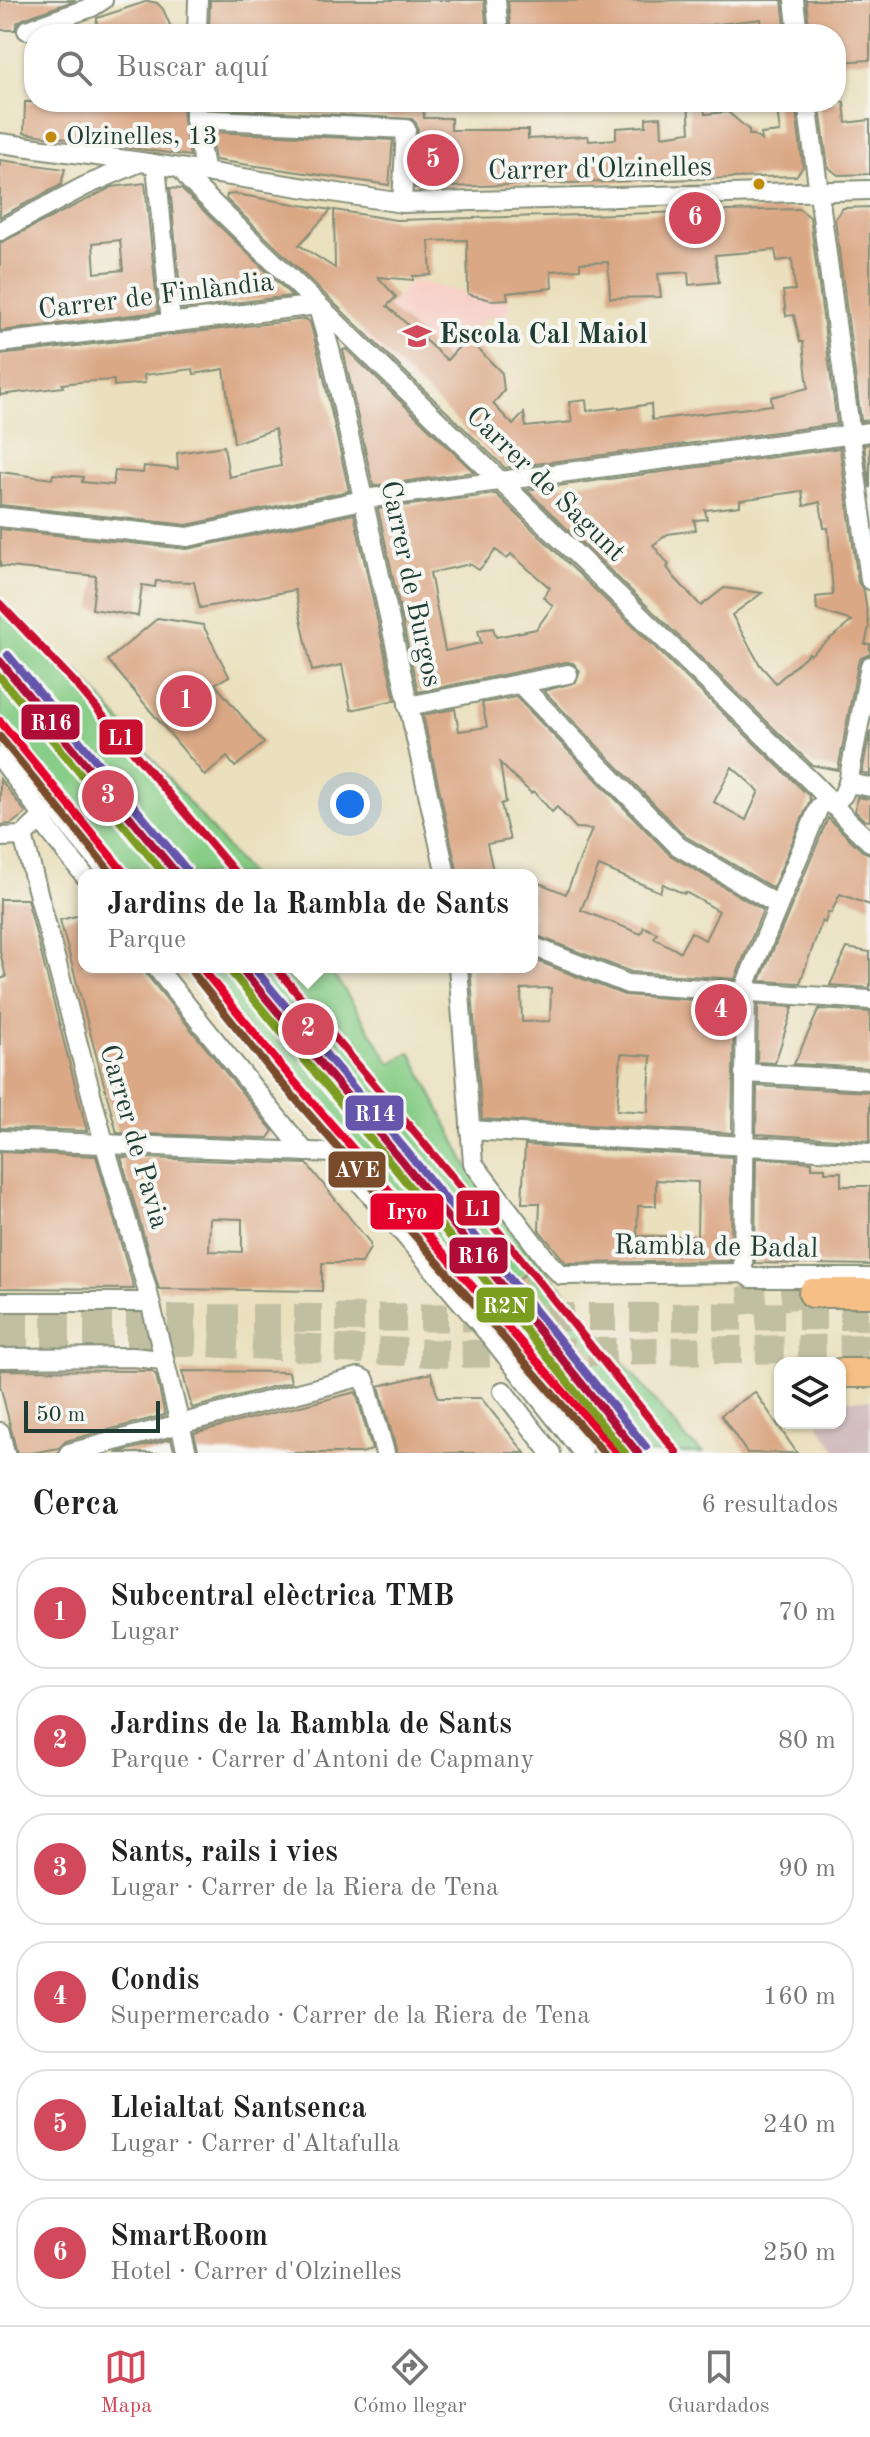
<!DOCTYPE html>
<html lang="es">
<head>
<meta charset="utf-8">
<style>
	body { margin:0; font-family:"Old Standard TT",serif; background:#f6f6f6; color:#222 }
	.controls { position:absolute; right:24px; bottom:24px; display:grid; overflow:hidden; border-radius:16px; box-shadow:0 2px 6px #0004 }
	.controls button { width:72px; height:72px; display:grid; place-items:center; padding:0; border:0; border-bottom:2px solid #e0e0e0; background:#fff; color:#222; font:40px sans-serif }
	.scale { position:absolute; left:24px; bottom:20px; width:136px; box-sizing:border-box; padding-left:8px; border:4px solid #1f3d34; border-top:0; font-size:22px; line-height:28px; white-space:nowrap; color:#1f3d34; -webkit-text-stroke:6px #f6f6f2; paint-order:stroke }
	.you { position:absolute; left:350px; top:804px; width:28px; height:28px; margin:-20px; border:6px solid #fff; border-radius:50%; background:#1a73e8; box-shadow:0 0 0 12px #1a73e833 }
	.badge { display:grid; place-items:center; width:52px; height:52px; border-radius:50%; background:#d1495b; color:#fff; font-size:26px; font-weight:700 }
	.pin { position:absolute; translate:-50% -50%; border:4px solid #fff; box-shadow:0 2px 8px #0006 }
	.popup { position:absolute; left:78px; top:869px; width:460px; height:104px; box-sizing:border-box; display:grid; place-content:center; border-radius:16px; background:#fff; filter:drop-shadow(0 2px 6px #0005); font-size:26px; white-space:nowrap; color:#767676 }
	.popup b { font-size:30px; color:#222 }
	.popup::after { content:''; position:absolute; left:50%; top:100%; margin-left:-16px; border:16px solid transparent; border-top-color:#fff }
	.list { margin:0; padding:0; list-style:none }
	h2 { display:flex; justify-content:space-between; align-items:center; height:104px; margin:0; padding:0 32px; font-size:34px }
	h2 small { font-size:26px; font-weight:400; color:#767676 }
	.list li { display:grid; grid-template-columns:52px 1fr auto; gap:24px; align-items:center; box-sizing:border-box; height:112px; margin:0 16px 16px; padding:0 16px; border:2px solid #e0e0e0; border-radius:32px }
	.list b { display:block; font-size:30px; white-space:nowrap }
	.list p { margin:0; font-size:26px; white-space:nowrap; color:#767676 }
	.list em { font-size:26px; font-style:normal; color:#767676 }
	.icon { flex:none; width:44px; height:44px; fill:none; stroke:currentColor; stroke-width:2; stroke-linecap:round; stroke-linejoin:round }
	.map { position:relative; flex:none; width:870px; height:1453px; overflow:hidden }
	.search { position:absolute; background:#fff; box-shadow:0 2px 6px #0004; left:24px; right:24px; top:24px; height:88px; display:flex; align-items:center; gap:20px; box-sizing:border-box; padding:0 28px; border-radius:32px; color:#767676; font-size:30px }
	.sheet { height:872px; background:#fff }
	nav { display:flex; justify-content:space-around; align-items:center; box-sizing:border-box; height:112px; border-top:2px solid #e0e0e0; background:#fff; font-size:22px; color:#767676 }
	nav a { display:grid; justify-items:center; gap:4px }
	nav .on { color:#d1495b }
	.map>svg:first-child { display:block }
	.built { fill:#f7d0c9 }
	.industrial { fill:#d2bec1 }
	.green { fill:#89ce88; stroke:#54865e; stroke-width:2 }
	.building { fill:#dba886; fill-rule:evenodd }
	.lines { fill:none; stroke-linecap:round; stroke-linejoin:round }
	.primary-tunnel { stroke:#c1bfa2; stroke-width:28; stroke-dasharray:28 14; stroke-linecap:butt }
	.street-casing { stroke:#848e78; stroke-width:22 }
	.primary-casing { stroke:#848e78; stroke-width:32 }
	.street { stroke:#fff; stroke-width:18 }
	.primary { stroke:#f5bf86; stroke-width:28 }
	.rail-1-casing { stroke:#f6f6f2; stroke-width:14 }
	.rail-2-casing { stroke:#f6f6f2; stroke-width:14 }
	.rail-3-casing { stroke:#f6f6f2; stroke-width:14 }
	.rail-4-casing { stroke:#f6f6f2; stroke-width:14 }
	.rail-5-casing { stroke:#f6f6f2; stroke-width:14 }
	.rail-1 { stroke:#e4002b; stroke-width:8 }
	.rail-2 { stroke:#af0d38; stroke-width:8 }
	.rail-3 { stroke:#7a4b2a; stroke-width:8 }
	.rail-4 { stroke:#7b9d20; stroke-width:8 }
	.rail-5 { stroke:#6556ac; stroke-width:8 }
	.metro-1-casing { stroke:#f6f6f2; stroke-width:14 }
	.metro-1 { stroke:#c8102e; stroke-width:8 }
	.bus-dot { fill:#c18c0d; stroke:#f6f6f2; stroke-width:3 }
	.labels { text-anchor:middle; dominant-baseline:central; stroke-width:8; stroke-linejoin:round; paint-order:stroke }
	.bus-label { font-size:26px; fill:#1f3d34; stroke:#f6f6f2; text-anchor:start }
	.street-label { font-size:28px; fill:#1f3d34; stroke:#f6f6f2 }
	.poi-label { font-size:28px; font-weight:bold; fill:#1f3d34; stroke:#f6f6f2; text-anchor:start }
	.line-badge { stroke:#f6f6f2; stroke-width:3 }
	.badge-label { font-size:22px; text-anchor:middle; font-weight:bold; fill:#fff }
</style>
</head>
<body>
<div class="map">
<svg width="870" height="1453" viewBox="0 0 870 1453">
	<rect width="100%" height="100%" fill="#f6f6f2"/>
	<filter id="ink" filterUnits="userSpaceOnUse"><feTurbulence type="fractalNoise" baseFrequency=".0125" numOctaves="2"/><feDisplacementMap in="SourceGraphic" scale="16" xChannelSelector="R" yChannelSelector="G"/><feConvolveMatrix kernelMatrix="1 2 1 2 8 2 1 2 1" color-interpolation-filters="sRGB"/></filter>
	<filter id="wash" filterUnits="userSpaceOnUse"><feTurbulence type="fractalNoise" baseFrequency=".006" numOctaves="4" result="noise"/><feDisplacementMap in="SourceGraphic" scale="32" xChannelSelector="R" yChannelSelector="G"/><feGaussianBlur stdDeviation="1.8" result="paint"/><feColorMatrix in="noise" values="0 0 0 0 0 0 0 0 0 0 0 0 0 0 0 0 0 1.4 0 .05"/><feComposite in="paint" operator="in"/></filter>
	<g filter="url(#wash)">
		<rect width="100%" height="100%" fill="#eae0bd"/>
		<polygon class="built" points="413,280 491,300 508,299 509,314 487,317 418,389 361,334"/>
		<polygon class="industrial" points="840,1400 870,1400 870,1453 838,1453 818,1423 840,1423"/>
		<g class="green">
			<polygon points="0,601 68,667 78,671 250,875 121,875 0,730"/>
			<polygon points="197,967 327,967 345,991 391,1064 409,1053 412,1054 467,1165 524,1242 688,1441 704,1453 593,1453 378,1185"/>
		</g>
		<g id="blocks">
			<g class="building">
				<polygon points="0,0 76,0 23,19 17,23 15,30 0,30"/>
				<polygon points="210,0 484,0 487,34 448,34 448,27 418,27 418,34 209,34"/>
				<polygon points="782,0 786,34 763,34 761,19 660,31 660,34 595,34 595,31 572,34 511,34 508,1"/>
				<polygon points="806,0 870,0 870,60 836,62 836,34 810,34"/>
				<polygon points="148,1 157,3 163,9 174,34 96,34 97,18"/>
				<polygon points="25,102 183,102 183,121 190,156 24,133"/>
				<polygon points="207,102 423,102 424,118 451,118 451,130 528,130 528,139 588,136 589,141 616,139 616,128 646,126 646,118 661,117 662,136 690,132 688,102 704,102 705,114 728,112 749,130 749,135 754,135 762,141 761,134 780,132 776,102 795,102 803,167 796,176 415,188 418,130 416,123 412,119 207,108"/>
				<polygon points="819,102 844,102 846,123 870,120 870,174 838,175 828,167"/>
				<polygon points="210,132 393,140 389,185 215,160"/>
				<polygon points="0,160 65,169 61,185 0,217"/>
				<path d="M145,183L158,312L0,331V243L112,187ZM120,240L123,270L95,273L93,243Z"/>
				<polygon points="170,188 181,189 292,296 182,309"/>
				<path d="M235,194L331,210L299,245L335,268L334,210L396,220L799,209L810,217L837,424L505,468L226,199L227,195ZM467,240L468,294L491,300L508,299L507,293L552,288L551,271L580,269V263L608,262L610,298L661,297L658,274L688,272L689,285L719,282L715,255L775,250L777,261L792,259L795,290L783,291L786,316L794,315L800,342H803L808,388L771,397L772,405L652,420L651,404L619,409V407L587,411L586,400L569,402L572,422L526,427L524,413L513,425L493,404L504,391L502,373L478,349L480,347L468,337L447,360L387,306L396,297L378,277L413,280V276L431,275L429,241Z"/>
				<polygon points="870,207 870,420 861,421 835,219 843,208"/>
				<polygon points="306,319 310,322 319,356 349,491 187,525 0,505 0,472 52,479 53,474 83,477 82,482 113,485 115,471 143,473 144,466 178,469 177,453 224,446 229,477 281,466 275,429 234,443 224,369 194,374 193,369 144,375 145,383 114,386 114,380 79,382 62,384 63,387 0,395 0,355"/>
				<polygon points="346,349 474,472 373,486 343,350"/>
				<polygon points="870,444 870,488 864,445"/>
				<path d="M840,448L858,582L864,591L869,627L865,644H870V654L861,658L858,664L838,770L812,765L527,490ZM802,491L804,506L820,502L824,528H828L833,595L816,597L817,610L852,621L810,655L809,653L776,683L760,665L732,615L762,593L724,588L701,606L674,577L667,567L669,565L653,545L668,534L696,530L694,520L707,519L705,510L740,506V500Z"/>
				<path d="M496,494L809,796L810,800L773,888L685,836L544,691L576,682L580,671L573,663L566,662L418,692L378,509ZM496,550L507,559L511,554L550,588L543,597L553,606L536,629L496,637L493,628L478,630L481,643L445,651L430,573L470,564L479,570ZM732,767L759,791L746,820L714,802Z"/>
				<polygon points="354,514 395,700 351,710 342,665 312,671 295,590 200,608 194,582 156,581 155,587 142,585 138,616 92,609 96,576 0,566 0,529 187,549"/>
				<polygon points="158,618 203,625 229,676 215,684 264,743 235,767 227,757 205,776 108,660"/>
				<path d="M516,697L670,855L763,910L735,979L631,972L532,934V880L566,894L592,829L576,828L557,807L552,812L534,791L531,793L500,763L506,802L501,804L510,840L487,844L494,875H458L423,715L455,709L459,731L487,727L482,703ZM599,866L660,892L663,884L684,894L685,892L719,911L705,940L691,932L680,952L654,938L657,933L644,927L641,934L581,910Z"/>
				<polygon points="870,731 870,775 862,773"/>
				<polygon points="0,779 26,813 11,824 0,825"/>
				<polygon points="857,797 870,799 870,821 864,820 855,811"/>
				<polygon points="828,818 862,851 870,854 870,905 840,894 831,913 828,912 825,923 822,921 800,983 760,981"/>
				<polygon points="0,899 27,899 87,1131 0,1128 0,979 6,977 0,952"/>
				<polygon points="84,914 84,967 144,967 147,975 273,1131 268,1138 117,1133 60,920"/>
				<polygon points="847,948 870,952 870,988 830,985"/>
				<path d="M532,959L624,995L722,1002L734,1012L732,1133L482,1119L470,967H532ZM551,988L550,1021L522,1022L521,989ZM621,1054L651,1056L648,1112L617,1110Z"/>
				<polygon points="758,1005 793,1007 775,1063 757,1062"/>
				<polygon points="819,1009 870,1012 870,1068 794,1064"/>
				<polygon points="757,1086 870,1092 870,1141 756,1134"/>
				<path d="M525,1145L732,1157L731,1261L566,1263L539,1230L540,1203H522ZM656,1180L698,1182L697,1236H637L638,1206H656Z"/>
				<polygon points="0,1152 96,1156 134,1289 0,1288"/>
				<path d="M121,1157L307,1164L370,1243V1248L362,1263H322V1291L159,1289ZM210,1218L242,1219V1252L209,1251Z"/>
				<polygon points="756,1158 812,1162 812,1168 825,1168 825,1172 841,1172 841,1186 870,1186 870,1265 755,1263"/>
				<polygon points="525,1274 598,1359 570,1381 500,1295"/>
				<polygon points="0,1370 152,1371 156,1375 165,1415 66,1441 59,1448 31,1453 17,1453 0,1385"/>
				<polygon points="182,1371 289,1372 291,1382 192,1408"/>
				<polygon points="431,1373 438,1398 481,1398 525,1453 397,1453 379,1386"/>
				<polygon points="356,1392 372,1450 361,1453 199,1453 194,1433"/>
				<polygon points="755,1392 797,1453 747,1453 721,1415"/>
				<polygon points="171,1439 175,1453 116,1453"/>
			</g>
		</g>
	</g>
	<g filter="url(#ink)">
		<use href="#blocks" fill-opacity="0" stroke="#848e78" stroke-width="2"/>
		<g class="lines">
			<g class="primary-tunnel">
				<polyline points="739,1301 813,1293"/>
				<polyline points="0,1319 870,1316"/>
				<polyline points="0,1342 182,1342 453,1354 870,1348"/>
			</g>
			<defs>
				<g id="street">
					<polyline points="496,0 499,34"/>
					<polyline points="794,0 798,34"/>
					<polyline points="27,30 92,7 103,0"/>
					<polyline points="197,34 198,0"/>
					<polyline points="195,102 195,119 205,173"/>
					<polyline points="807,102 870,580"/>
					<polyline points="195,119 406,129 402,203"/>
					<polyline points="0,143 141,162 402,203 870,190"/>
					<polyline points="156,165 171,323"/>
					<polyline points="181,169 191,182 817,787 848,821 870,842"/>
					<polyline points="0,231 85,186 138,163"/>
					<polyline points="318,308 331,353 446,875"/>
					<polyline points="0,343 318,305"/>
					<polyline points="0,517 188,537 372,498 870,432"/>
					<polyline points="520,684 678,846 778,905"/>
					<polyline points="408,706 568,674"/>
					<polyline points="0,757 43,816 43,823 84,875"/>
					<polyline points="848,783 870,787"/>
					<polyline points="23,836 102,1135 147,1289 187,1453"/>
					<polyline points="0,837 23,836 53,807 110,875"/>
					<polyline points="532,946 628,984 870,1000"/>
					<polyline points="156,967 305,1152"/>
					<polyline points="458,967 473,1163 548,1262 561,1275 743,1273 751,1278 870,1278"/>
					<polyline points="744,1073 870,1080"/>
					<polyline points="470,1130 870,1153"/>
					<polyline points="0,1140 335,1153 491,1337 583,1453"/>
					<polyline points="743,1273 746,984 819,807 825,803 834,804 843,795 848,783 870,666"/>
					<polyline points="0,1302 150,1302"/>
					<polyline points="0,1358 133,1357 163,1360"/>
					<polyline points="503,1391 551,1453"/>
					<polyline points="0,1432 5,1453"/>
					<polyline points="69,1453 359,1377 365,1380 366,1384 385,1453"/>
				</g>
				<g id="primary">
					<polyline points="813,1293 870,1293"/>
					<polyline points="840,1373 870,1373"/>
				</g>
			</defs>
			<use href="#street" class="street-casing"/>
			<use href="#primary" class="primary-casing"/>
			<use href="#street" class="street"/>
			<use href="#primary" class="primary"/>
			<defs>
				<g id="rail-1">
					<polyline points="0,721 126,875"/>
					<polyline points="201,967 281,1066 617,1453"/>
				</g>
				<g id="rail-2">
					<polyline points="0,661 178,875"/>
					<polyline points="240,967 401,1160 638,1453"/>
				</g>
				<g id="rail-3">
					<polyline points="0,737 113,875"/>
					<polyline points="193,973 273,1073 604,1453"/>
				</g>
				<g id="rail-4">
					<polyline points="0,677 165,875"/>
					<polyline points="232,973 393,1166 625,1453"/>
				</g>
				<g id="rail-5">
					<polyline points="8,655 186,869"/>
					<polyline points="253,967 409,1154 646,1447"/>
				</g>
			</defs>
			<use href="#rail-1" class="rail-1-casing"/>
			<use href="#rail-2" class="rail-2-casing"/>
			<use href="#rail-3" class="rail-3-casing"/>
			<use href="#rail-4" class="rail-4-casing"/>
			<use href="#rail-5" class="rail-5-casing"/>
			<use href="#rail-1" class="rail-1"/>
			<use href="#rail-2" class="rail-2"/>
			<use href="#rail-3" class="rail-3"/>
			<use href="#rail-4" class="rail-4"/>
			<use href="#rail-5" class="rail-5"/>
			<defs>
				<g id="metro-1">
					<polyline points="0,604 77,685 237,875"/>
					<polyline points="275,967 513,1249 677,1453"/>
				</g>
			</defs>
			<use href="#metro-1" class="metro-1-casing"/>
			<use href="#metro-1" class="metro-1"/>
		</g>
	</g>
	<defs>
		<symbol id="school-bare" viewBox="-9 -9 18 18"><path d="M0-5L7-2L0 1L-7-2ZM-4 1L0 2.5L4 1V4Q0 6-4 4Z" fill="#d1495b" stroke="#f6f6f2" stroke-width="2.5" paint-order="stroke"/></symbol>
	</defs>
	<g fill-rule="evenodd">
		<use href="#school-bare" x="397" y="316" width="40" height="40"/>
	</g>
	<g class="bus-dot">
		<circle cx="51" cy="137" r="7"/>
		<circle cx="759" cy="184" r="7"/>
	</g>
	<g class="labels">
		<g class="bus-label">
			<text x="66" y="137">Olzinelles, 13</text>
		</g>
		<g class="street-label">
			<text transform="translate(600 170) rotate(-1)">Carrer d'Olzinelles</text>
			<text transform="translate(156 297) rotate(-7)">Carrer de Finlàndia</text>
			<text transform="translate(545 485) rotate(44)">Carrer de Sagunt</text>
			<text transform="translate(410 584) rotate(78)">Carrer de Burgos</text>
			<text transform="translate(133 1137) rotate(74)">Carrer de Pavia</text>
			<text transform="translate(716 1248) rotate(1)">Rambla de Badal</text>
		</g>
		<g class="poi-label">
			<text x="439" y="336">Escola Cal Maiol</text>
		</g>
	</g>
	<g class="line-badge">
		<rect x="20" y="703" width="61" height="38" rx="8" fill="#af0d38"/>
		<rect x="98" y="718" width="46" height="38" rx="8" fill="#c8102e"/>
		<rect x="344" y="1094" width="61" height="38" rx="8" fill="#6556ac"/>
		<rect x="327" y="1150" width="60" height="39" rx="8" fill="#7a4b2a"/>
		<rect x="455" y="1189" width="46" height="38" rx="8" fill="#c8102e"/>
		<rect x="369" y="1192" width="76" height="39" rx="8" fill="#e4002b"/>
		<rect x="448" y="1236" width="61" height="39" rx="8" fill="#af0d38"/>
		<rect x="475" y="1286" width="61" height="38" rx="8" fill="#7b9d20"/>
	</g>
	<g class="badge-label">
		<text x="51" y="730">R16</text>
		<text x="121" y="745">L1</text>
		<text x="375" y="1121">R14</text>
		<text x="357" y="1177">AVE</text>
		<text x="478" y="1216">L1</text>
		<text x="407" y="1219">Iryo</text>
		<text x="478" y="1263">R16</text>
		<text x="505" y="1313">R2N</text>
	</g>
</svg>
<div class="controls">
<button><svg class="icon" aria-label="layers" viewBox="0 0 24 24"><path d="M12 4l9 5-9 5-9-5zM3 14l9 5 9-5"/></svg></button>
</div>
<div class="scale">50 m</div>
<div class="you"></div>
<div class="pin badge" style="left:186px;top:701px">1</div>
<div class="pin badge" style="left:308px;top:1029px">2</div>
<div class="popup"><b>Jardins de la Rambla de Sants</b>Parque</div>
<div class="pin badge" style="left:108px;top:796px">3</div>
<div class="pin badge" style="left:721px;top:1010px">4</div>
<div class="pin badge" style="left:433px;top:160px">5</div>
<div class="pin badge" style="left:695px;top:218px">6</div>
<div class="search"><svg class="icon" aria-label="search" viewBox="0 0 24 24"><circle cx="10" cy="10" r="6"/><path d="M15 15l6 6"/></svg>Buscar aquí</div>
</div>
<section class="sheet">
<h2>Cerca<small>6 resultados</small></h2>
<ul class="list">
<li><span class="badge">1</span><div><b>Subcentral elèctrica TMB</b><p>Lugar</p></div><em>70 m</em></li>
<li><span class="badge">2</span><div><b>Jardins de la Rambla de Sants</b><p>Parque · Carrer d'Antoni de Capmany</p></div><em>80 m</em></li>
<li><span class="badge">3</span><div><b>Sants, rails i vies</b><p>Lugar · Carrer de la Riera de Tena</p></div><em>90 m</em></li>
<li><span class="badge">4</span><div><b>Condis</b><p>Supermercado · Carrer de la Riera de Tena</p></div><em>160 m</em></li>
<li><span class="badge">5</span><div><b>Lleialtat Santsenca</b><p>Lugar · Carrer d'Altafulla</p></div><em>240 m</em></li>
<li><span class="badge">6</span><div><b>SmartRoom</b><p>Hotel · Carrer d'Olzinelles</p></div><em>250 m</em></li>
</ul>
</section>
<nav>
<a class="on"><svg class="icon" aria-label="map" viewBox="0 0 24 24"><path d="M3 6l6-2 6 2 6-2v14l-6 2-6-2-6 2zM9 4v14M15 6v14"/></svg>Mapa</a>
<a><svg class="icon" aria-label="directions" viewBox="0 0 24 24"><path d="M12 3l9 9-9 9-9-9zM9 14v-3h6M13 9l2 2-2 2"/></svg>Cómo llegar</a>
<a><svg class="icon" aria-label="saved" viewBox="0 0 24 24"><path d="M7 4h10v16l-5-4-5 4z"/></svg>Guardados</a>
</nav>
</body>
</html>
